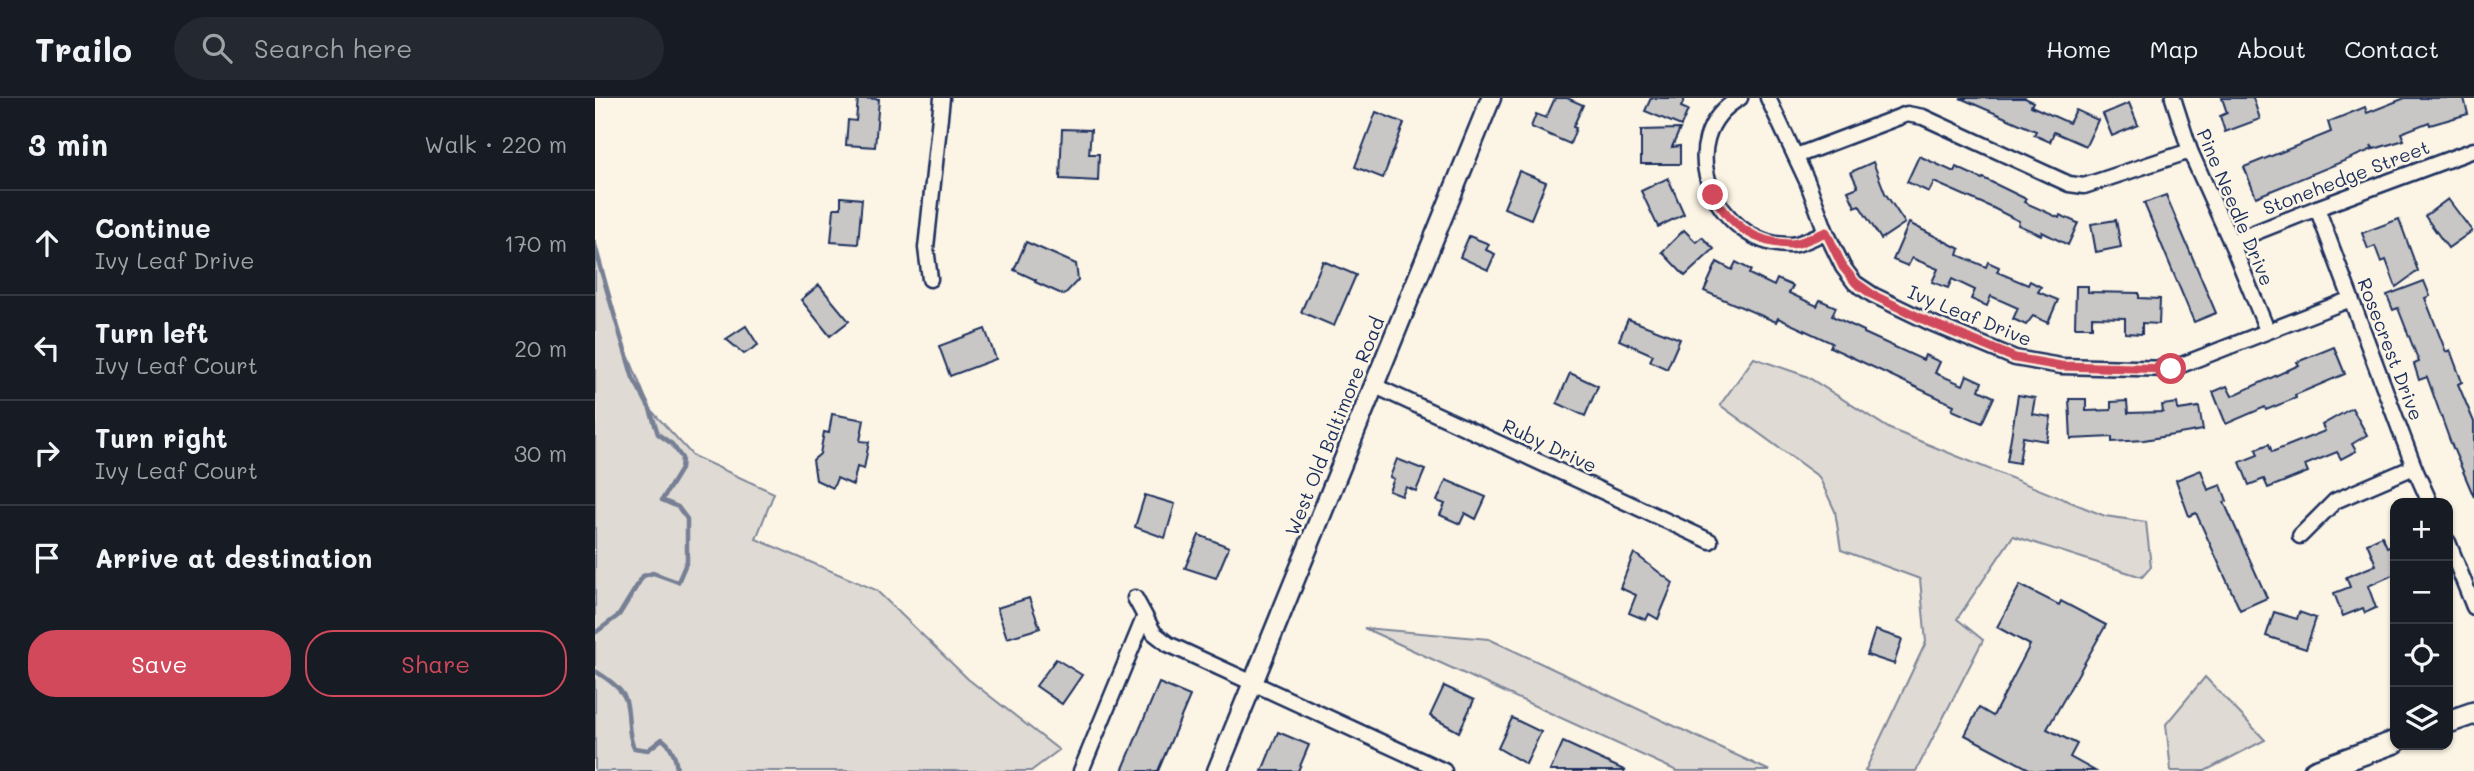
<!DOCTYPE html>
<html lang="en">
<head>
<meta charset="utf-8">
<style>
	body { margin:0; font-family:Mali,sans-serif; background:#242831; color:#f1f3f6 }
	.controls { position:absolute; right:21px; bottom:21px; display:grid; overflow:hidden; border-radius:14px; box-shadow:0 2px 5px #0004 }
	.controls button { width:63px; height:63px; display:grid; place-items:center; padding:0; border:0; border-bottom:2px solid #363941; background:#171b24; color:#f1f3f6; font:35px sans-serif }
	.stop { position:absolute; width:21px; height:21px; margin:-16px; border:5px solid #d1495b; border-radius:50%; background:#fff }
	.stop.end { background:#d1495b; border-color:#fff; box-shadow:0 2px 7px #0008 }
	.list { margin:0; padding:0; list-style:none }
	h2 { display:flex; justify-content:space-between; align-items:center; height:91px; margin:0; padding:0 28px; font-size:30px }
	h2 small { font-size:23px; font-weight:400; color:#9ea1a6 }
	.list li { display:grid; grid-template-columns:46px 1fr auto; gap:21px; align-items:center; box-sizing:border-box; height:105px; padding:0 28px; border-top:2px solid #363941 }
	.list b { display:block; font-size:26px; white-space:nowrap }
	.list p { margin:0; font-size:23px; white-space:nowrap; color:#9ea1a6 }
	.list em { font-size:23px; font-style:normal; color:#9ea1a6 }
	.actions { display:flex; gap:14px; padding:21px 28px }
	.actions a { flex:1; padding:16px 0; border:2px solid #d1495b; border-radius:28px; text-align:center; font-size:24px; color:#d1495b }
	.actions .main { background:#d1495b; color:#fff }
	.icon { flex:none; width:38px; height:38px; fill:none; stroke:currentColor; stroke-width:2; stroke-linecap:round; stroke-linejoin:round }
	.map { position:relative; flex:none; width:1879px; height:673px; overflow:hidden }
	header { display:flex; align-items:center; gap:42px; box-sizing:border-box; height:98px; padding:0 35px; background:#171b24; border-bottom:2px solid #363941 }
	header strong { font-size:33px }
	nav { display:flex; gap:38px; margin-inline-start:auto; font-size:24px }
	.search { width:490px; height:63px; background:#242831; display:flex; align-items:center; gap:18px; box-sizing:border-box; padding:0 24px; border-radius:38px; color:#9ea1a6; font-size:26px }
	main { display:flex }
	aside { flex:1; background:#171b24 }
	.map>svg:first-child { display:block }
	.green { fill:#dfdbd4; stroke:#7d8599; stroke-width:2 }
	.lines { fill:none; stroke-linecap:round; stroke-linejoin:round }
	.stream { stroke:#767f94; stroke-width:4.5 }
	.building { fill:#c8c7c6; stroke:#1b2f5e; stroke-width:2 }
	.minor-casing { stroke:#1b2f5e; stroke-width:19 }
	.tertiary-casing { stroke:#1b2f5e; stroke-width:23 }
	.primary-casing { stroke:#1b2f5e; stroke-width:26 }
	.minor { stroke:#fcf5e5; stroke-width:14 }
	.tertiary { stroke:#fcf5e5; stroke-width:18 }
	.primary { stroke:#fcf5e5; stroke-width:21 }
	.route { stroke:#d1495b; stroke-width:9 }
	.labels { text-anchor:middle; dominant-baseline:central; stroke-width:5; stroke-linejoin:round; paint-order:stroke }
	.street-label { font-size:19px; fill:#1b2f5e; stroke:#fcf5e5 }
</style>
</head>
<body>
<header>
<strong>Trailo</strong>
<div class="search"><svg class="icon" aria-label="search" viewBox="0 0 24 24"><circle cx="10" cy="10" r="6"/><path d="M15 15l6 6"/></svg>Search here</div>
<nav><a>Home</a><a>Map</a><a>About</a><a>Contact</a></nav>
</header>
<main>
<aside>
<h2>3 min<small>Walk · 220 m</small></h2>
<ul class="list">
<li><svg class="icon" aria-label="ahead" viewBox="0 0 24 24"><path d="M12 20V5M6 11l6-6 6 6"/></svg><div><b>Continue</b><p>Ivy Leaf Drive</p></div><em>170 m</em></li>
<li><svg class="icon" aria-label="left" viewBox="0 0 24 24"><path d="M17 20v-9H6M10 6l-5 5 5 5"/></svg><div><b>Turn left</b><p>Ivy Leaf Court</p></div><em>20 m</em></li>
<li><svg class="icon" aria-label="right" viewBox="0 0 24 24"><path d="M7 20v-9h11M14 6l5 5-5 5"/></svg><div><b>Turn right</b><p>Ivy Leaf Court</p></div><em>30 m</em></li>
<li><svg class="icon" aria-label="arrive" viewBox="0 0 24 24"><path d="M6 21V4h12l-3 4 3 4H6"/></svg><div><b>Arrive at destination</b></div></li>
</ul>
<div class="actions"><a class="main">Save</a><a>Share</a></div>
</aside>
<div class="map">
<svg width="1879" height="673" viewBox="0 0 1879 673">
	<rect width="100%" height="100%" fill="#fcf5e5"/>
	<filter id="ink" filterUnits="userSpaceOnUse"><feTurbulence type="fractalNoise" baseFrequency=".0143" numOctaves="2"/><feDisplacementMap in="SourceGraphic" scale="14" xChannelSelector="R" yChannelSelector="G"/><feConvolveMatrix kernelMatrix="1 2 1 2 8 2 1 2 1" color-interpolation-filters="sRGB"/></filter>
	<g filter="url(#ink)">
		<g class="green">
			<polygon points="0,142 27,242 55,311 98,358 179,395 161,441 281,492 373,581 464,652 436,673 0,673"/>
			<polygon points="1159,260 1211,278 1295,331 1510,418 1551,424 1556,469 1547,479 1418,438 1362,521 1388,542 1321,673 1270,673 1331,544 1325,481 1246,452 1240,413 1224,379 1125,307"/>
			<polygon points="769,530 894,541 1175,673 1082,673"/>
			<polygon points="1610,579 1670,642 1610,673 1576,673 1571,626"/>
		</g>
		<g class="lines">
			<g class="stream">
				<polyline points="0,152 38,280 55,311 63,336 77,346 87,360 86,371 67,402 83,409 92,421 92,463 83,484 58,475 48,478 24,517 0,535"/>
				<path d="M0,573C10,579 25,589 30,600C36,616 31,634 39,650L53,652L67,641C78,648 81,660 82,673"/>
			</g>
		</g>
		<g class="building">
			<polygon points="263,0 284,1 280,49 251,47 253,22 261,23"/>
			<polygon points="960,0 972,0 988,7 978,29 981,30 975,46 936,29 941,16 951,20"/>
			<polygon points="1056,0 1090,0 1086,9 1093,12 1086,28 1050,13"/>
			<polygon points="1365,0 1430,0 1438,4 1436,8 1474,25 1481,12 1503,22 1491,48 1459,34 1455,44 1439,37 1441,33"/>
			<polygon points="1627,0 1658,0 1665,21 1630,34 1625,18 1632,15"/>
			<polygon points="1810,0 1869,0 1873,16 1835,27 1834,24 1806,35 1809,42 1779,51 1776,47 1778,51 1661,99 1649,69 1736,34 1733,24 1770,9 1772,15"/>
			<polygon points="1534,5 1543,27 1517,38 1508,16"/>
			<polygon points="781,14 809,25 788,80 760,69"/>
			<polygon points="467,31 496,32 494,56 504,56 503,83 465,81"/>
			<polygon points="1085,31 1077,49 1085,48 1085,66 1046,66 1046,32"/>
			<polygon points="1324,58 1359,74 1361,69 1387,81 1388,80 1431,101 1429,104 1464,120 1465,117 1483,125 1473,147 1447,134 1446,137 1423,127 1424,123 1398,110 1339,84 1334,94 1312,84"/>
			<polygon points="1278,64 1290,95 1310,125 1286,141 1264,107 1260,109 1253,93 1263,89 1256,74"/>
			<polygon points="924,73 951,84 936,121 909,110"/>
			<polygon points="1073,80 1089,116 1063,129 1046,93"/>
			<polygon points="1571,97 1621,215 1599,224 1549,105"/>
			<polygon points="246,99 267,101 263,146 236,144 239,110 246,110"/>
			<polygon points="1853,101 1877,133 1853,150 1830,118"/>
			<polygon points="1804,121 1823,173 1801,189 1791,162 1786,164 1780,148 1773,151 1767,135"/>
			<polygon points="1521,122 1526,149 1501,154 1496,126"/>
			<polygon points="1314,125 1365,151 1363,157 1391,169 1393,164 1404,169 1402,174 1433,187 1435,183 1446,189 1443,194 1463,202 1453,225 1438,218 1431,227 1418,221 1423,210 1396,198 1392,208 1376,201 1380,192 1357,181 1353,190 1337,184 1343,171 1317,160 1313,168 1298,162"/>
			<polygon points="1089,132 1101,144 1107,139 1119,151 1090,178 1067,154"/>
			<polygon points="874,138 894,146 891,152 900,156 893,172 865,159"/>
			<polygon points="431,144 481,166 483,182 469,197 440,184 441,182 419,172"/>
			<polygon points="728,163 761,177 739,228 706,214"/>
			<polygon points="1122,164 1137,172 1141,164 1156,172 1154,176 1179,188 1182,181 1198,188 1194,195 1222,208 1225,202 1241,209 1237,218 1269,233 1269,235 1328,262 1330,257 1345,264 1340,275 1368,287 1372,277 1387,284 1384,292 1399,299 1387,325 1357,312 1359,307 1235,249 1237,245 1183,220 1181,224 1109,193"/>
			<polygon points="1829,183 1835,198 1830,200 1851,254 1855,252 1867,284 1863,286 1879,324 1879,399 1855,343 1832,279 1824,282 1819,266 1824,264 1803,210 1798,212 1792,197"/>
			<polygon points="224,187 254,223 235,238 206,202"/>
			<polygon points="1481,188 1493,188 1493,194 1544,195 1544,200 1565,201 1564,226 1547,225 1547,236 1530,235 1530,220 1497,219 1497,229 1480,229"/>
			<polygon points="1033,221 1085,241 1072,271 1055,263 1058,257 1024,242"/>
			<polygon points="151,228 163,247 149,256 131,241"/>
			<polygon points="390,231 401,261 355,278 344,248"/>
			<polygon points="1739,249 1750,276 1700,297 1701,300 1671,312 1670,309 1631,326 1618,294 1632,288 1637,298 1704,267 1702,264"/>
			<polygon points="975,275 1003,288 990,318 962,305"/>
			<polygon points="1423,297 1440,300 1437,316 1456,319 1452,343 1428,339 1424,365 1412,363"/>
			<polygon points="1474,301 1491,301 1491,313 1516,312 1516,304 1532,303 1533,315 1568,314 1567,307 1582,305 1583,312 1604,309 1608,332 1549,342 1517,344 1517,339 1476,341"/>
			<polygon points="1757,310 1772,337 1757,346 1761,353 1746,361 1742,354 1710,367 1713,374 1673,390 1669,381 1654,387 1645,364 1663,357 1661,351 1674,346 1677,354 1730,333 1727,327"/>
			<polygon points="237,316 269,322 265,343 274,344 269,371 262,369 258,387 242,380 238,390 221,382 218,362 225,356 229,334 234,335"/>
			<polygon points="802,361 830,372 821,393 811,389 807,398 794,393 799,381 795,379"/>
			<polygon points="1606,372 1613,392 1626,387 1632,403 1629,404 1672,500 1645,512 1601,415 1594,418 1581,382"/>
			<polygon points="851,382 891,399 881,421 870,415 865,426 845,417 850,406 842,403"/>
			<polygon points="550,397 580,406 570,440 540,429"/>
			<polygon points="604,437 634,449 621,480 590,470"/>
			<polygon points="1787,438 1792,449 1800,446 1800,476 1773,488 1781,510 1770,515 1768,510 1748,518 1739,495 1755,489 1751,479 1781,467 1772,445"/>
			<polygon points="1039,455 1078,485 1063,521 1054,516 1051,522 1034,515 1041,497 1025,490"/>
			<polygon points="1425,487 1464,507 1466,503 1511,527 1452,631 1482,646 1475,659 1500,673 1438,673 1370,637 1384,610 1398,618 1435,547 1402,529"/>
			<polygon points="434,500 445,530 412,540 402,510"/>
			<polygon points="1679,514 1702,521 1704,514 1721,520 1711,551 1671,538"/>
			<polygon points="1280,532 1307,541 1299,566 1272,557"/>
			<polygon points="461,561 487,577 467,606 441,588"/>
			<polygon points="564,585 595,598 563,673 527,673"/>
			<polygon points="849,588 879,602 864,634 835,618"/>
			<polygon points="917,620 946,634 931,666 903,650"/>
			<polygon points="683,634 714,647 703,673 667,673"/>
			<polygon points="968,644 1031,673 955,673"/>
		</g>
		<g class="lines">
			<defs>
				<g id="minor">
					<path d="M1145,0C1074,40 1120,147 1195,147C1206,147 1220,138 1231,134"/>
					<polyline points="1173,0 1212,83 1231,134 1248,169 1260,185 1278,197 1334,224 1420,260 1466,268 1576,271 1756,201"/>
					<polyline points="1578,0 1595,53 1636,144 1672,232"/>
					<polyline points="1201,58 1312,16 1328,19 1474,86 1489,88 1595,53"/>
					<polyline points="1722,110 1819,369 1835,405"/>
					<polyline points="1636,144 1722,110 1879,52"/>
					<polyline points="335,181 331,150 347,0"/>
					<polyline points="778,287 1115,443"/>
					<polyline points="1705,438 1740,403 1819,369"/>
					<polyline points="1853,444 1879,509"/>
					<polyline points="540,500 559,535 573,546 849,673"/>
					<polyline points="486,673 549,520"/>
				</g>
				<polyline id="tertiary" points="622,673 896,0"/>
				<g id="primary">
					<polyline points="1853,624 1879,615"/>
					<polyline points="1720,673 1800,644"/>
				</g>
			</defs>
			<use href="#minor" class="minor-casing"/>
			<use href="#tertiary" class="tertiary-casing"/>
			<use href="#primary" class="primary-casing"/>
			<use href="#minor" class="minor"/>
			<use href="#tertiary" class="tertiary"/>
			<use href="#primary" class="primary"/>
		</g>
	</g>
	<g class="lines" filter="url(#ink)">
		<path class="route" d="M1118,97C1135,126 1159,145 1194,146C1205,147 1220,138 1231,134L1248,169L1261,185L1278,197L1334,224L1420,260L1466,268L1576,271"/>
	</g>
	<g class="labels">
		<g class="street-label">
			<text transform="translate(1751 79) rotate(-21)">Stonehedge Street</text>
			<text transform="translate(1641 109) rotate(67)">Pine Needle Drive</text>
			<text transform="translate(1375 217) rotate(22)">Ivy Leaf Drive</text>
			<text transform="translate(1796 251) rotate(69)">Rosecrest Drive</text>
			<text transform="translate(739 328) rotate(-68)">West Old Baltimore Road</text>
			<text transform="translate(955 347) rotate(25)">Ruby Drive</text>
		</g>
	</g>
</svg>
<div class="controls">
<button>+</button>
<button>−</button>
<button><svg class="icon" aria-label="locate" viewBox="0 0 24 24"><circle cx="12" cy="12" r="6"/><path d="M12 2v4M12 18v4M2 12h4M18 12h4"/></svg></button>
<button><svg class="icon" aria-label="layers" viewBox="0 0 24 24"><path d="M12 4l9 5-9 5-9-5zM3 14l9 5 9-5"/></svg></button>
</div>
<div class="stop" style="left:1576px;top:271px"></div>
<div class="stop end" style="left:1118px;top:97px"></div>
</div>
</main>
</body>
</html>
